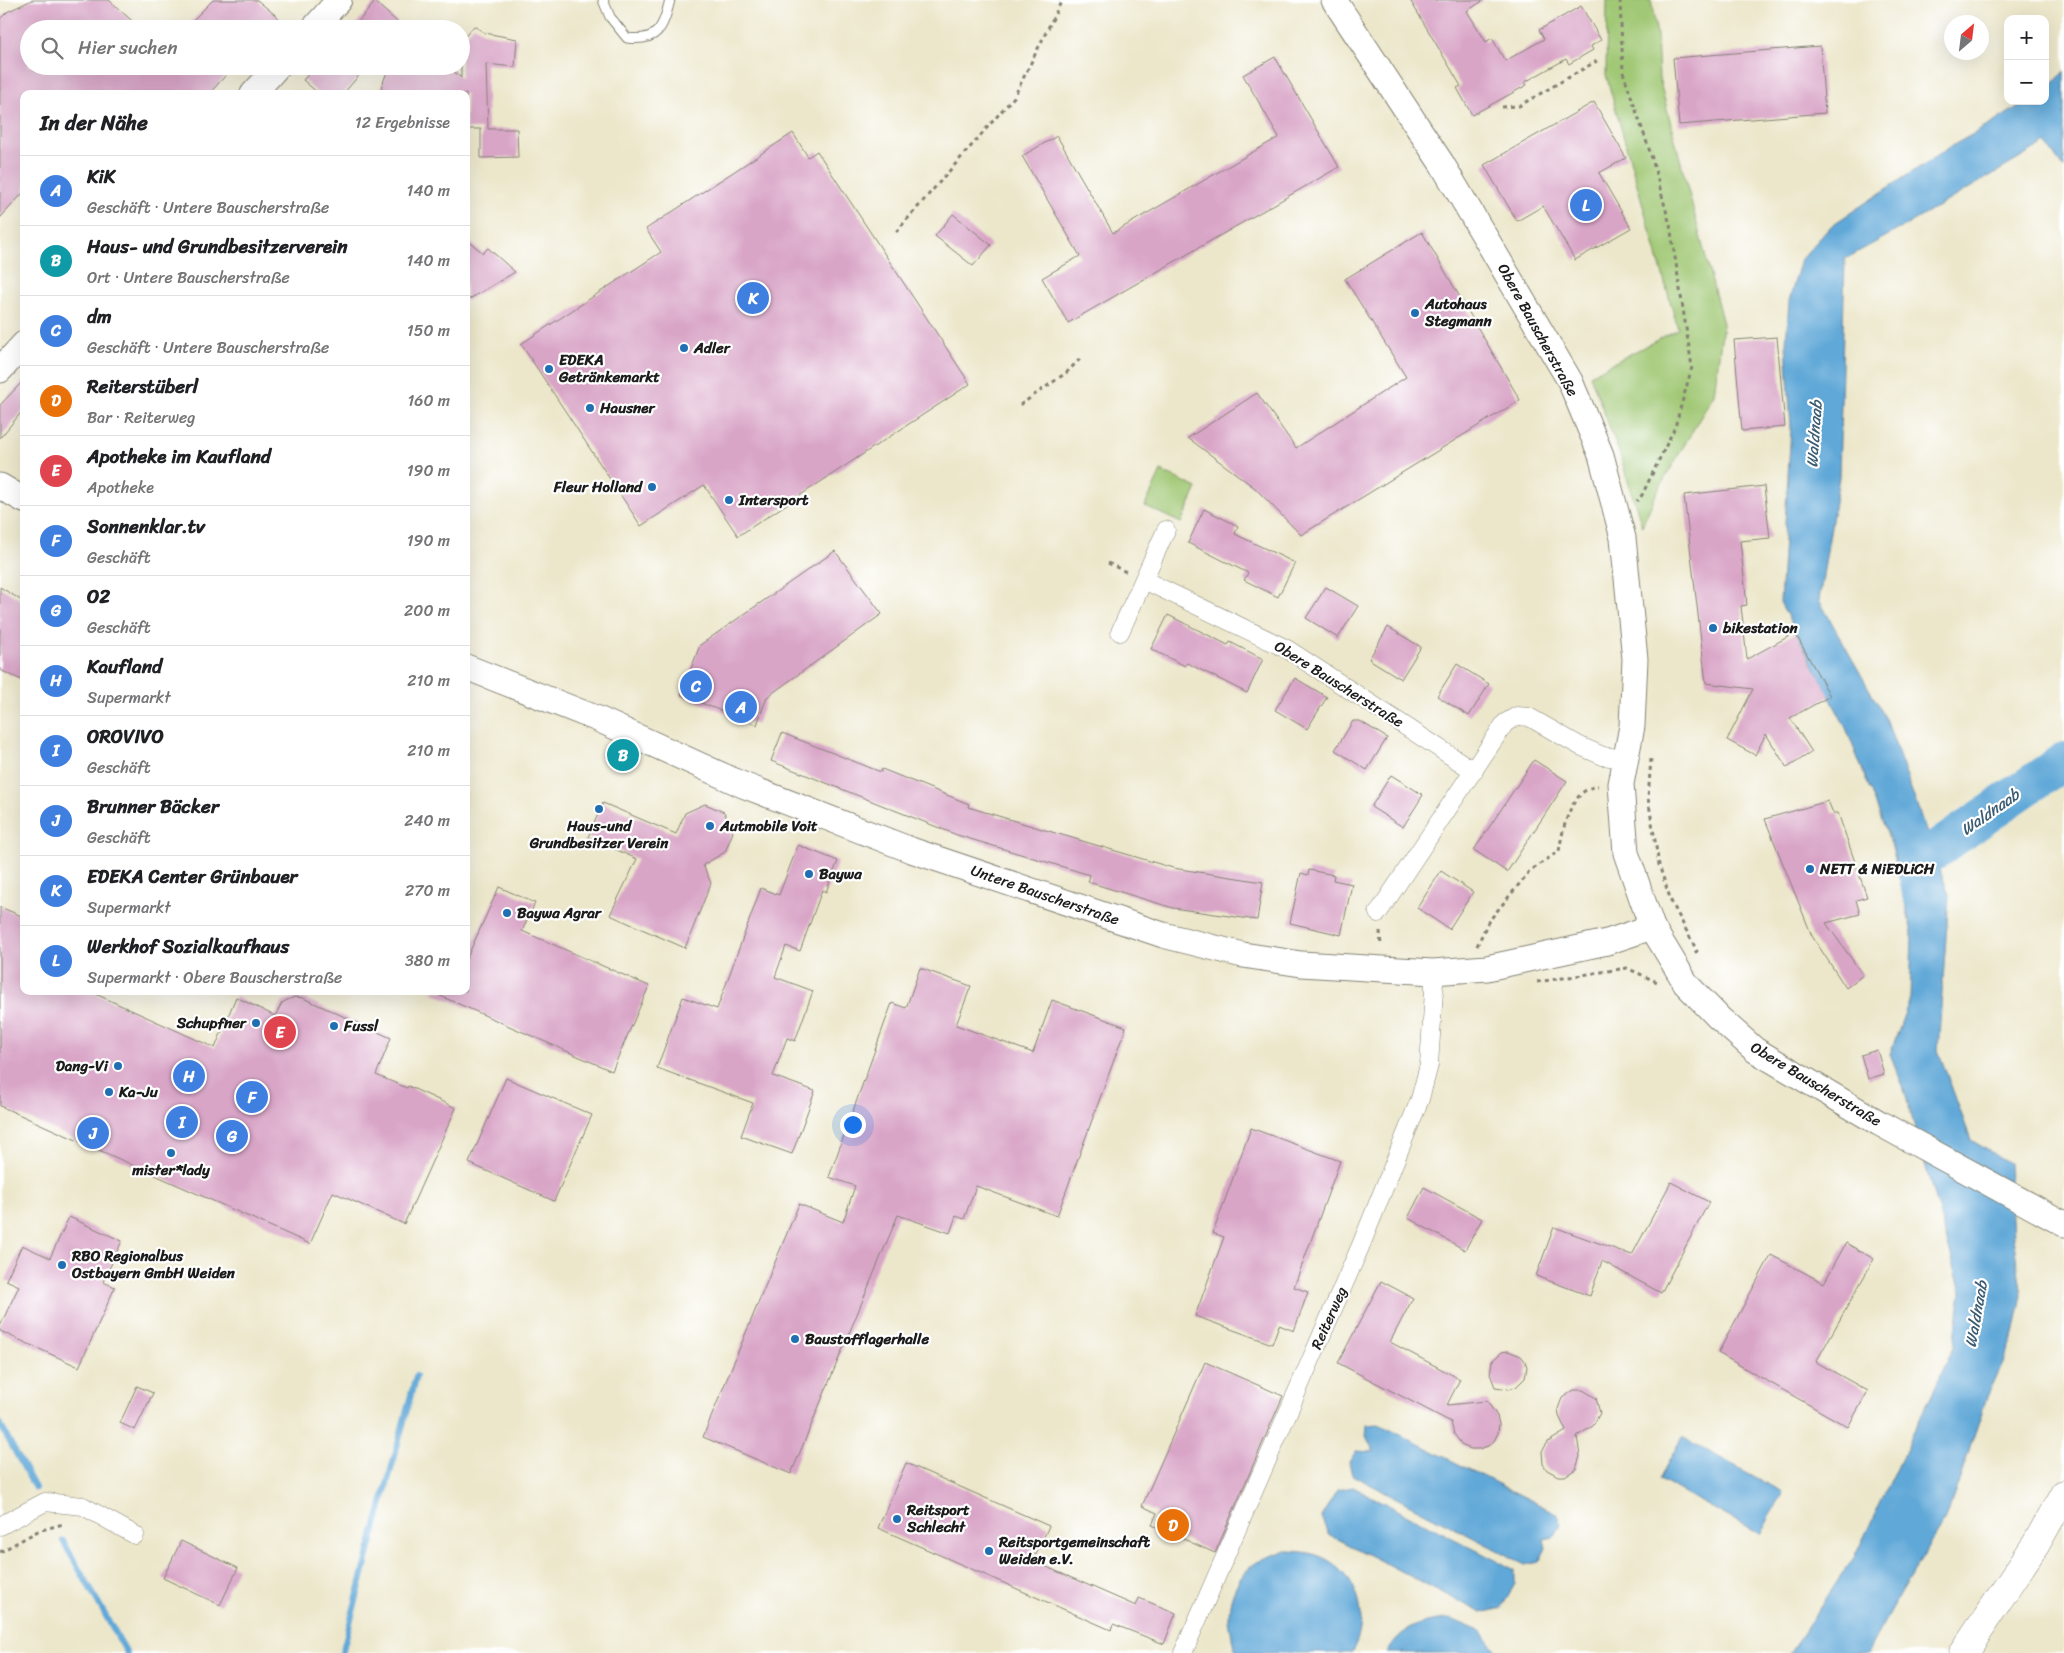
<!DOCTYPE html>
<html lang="de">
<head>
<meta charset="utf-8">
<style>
	body { margin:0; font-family:Sriracha,sans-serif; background:#f2f2f2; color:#202124 }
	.controls { position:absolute; right:15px; top:15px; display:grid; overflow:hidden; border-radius:10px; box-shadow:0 5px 20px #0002 }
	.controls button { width:45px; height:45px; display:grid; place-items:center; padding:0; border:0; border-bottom:1px solid #e0e0e0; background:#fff; color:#202124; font:25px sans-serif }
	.compass { position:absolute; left:1944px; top:15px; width:45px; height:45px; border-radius:50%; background:#fff; box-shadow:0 5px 20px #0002; rotate:28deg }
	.you { position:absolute; left:852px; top:1124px; width:18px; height:18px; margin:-12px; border:4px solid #fff; border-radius:50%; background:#1a73e8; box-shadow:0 0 0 8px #1a73e833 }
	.badge { display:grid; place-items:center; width:32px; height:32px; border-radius:50%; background:#b45309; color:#fff; font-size:16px; font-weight:700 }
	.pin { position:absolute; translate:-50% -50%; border:2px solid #fff; box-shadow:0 1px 5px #0006 }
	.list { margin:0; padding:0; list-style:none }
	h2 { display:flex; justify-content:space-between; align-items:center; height:65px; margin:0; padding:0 20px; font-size:21px }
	h2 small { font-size:16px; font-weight:400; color:#757577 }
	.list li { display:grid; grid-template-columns:32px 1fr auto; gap:15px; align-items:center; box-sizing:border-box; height:70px; padding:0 20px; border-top:1px solid #e0e0e0 }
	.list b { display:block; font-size:19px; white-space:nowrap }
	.list p { margin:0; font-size:16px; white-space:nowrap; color:#757577 }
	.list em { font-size:16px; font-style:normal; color:#757577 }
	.icon { flex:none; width:28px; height:28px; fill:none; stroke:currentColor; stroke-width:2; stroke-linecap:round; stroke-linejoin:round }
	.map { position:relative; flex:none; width:2064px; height:1653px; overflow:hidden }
	.search { position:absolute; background:#fff; box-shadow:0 5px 20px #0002; left:20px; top:20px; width:450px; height:55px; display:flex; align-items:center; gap:12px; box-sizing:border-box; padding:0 18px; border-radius:28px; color:#757577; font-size:19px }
	.panel { position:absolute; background:#fff; box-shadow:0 5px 20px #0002; left:20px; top:90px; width:450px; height:905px; border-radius:10px }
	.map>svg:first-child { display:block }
	.green { fill:#a0c874; stroke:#5e7248 }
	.water { fill:#61a8d8; stroke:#3e627a }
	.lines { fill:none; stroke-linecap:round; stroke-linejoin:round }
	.stream { stroke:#61a8d8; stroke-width:6 }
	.river { stroke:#61a8d8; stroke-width:38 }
	.building { fill:#d9a5c7 }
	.lane-casing { stroke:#848274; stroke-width:11 }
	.street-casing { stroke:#848274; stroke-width:19 }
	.secondary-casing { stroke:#848274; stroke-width:27 }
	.primary-casing { stroke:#848274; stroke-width:29 }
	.path { stroke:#848274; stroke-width:3; stroke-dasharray:4 4; stroke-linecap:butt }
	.lane { stroke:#fff; stroke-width:9 }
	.street { stroke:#fff; stroke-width:18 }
	.secondary { stroke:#fff; stroke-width:25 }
	.primary { stroke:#fff; stroke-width:28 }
	.poi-dot { fill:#1f6fb2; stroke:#fff; stroke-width:2 }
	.labels { text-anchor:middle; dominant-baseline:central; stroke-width:4.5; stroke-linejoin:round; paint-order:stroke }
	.poi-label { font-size:15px; font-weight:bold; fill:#1c1c1c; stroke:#fff; text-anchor:start }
	.street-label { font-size:15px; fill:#1c1c1c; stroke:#fff }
	.water-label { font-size:16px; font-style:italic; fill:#3b5b71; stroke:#fff }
</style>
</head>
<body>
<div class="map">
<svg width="2064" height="1653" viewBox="0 0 2064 1653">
	<rect width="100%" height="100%" fill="#fff"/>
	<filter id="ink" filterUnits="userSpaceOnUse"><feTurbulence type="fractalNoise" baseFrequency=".02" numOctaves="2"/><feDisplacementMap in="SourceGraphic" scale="10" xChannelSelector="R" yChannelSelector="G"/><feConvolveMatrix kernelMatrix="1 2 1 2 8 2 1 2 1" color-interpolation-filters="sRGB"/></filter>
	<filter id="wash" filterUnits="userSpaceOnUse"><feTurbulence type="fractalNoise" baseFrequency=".0096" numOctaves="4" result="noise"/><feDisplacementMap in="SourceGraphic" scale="20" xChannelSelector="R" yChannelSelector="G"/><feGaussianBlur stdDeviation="1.12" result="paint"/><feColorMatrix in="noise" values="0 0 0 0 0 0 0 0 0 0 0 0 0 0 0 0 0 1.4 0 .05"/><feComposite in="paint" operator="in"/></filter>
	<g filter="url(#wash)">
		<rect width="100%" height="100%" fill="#ece7cb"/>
		<g class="green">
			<polygon points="1607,0 1651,0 1657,36 1659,78 1723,324 1714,394 1657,492 1642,526 1620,455 1590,375 1678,329 1606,75"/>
			<polygon points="1161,471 1197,488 1181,523 1145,506"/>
		</g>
		<g class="water">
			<polygon points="2064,71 2064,169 2046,143 1905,226 1845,259 1839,477 1819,600 1886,719 1949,895 1938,1050 1971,1140 2009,1163 2013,1237 2022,1295 2012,1343 1987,1397 1945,1522 1902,1590 1867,1653 1789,1653 1855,1556 1954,1347 1961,1291 1903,1086 1890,1054 1910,998 1912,933 1892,846 1846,728 1780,602 1791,428 1786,344 1789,301 1801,259 1832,225 1950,147 1991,124 2027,101 2045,101 2045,89 2054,83"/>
			<polygon points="1379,1424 1556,1513 1561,1525 1554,1537 1544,1539 1546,1548 1539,1562 1526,1565 1352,1475 1349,1462 1356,1451 1374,1452 1366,1436 1367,1425"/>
			<polygon points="1682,1437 1783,1492 1760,1534 1659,1479"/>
			<polygon points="1353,1487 1515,1570 1515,1584 1501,1608 1482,1613 1328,1534 1321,1517 1337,1490"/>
			<path d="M1284,1551C1298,1551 1313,1552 1326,1559C1360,1577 1371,1621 1351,1653H1238C1233,1647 1232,1639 1231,1631C1224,1604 1236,1573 1262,1559C1269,1556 1277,1554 1284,1551Z"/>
			<path d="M1451,1619L1482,1632L1499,1653H1386C1403,1626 1420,1621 1451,1619Z"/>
		</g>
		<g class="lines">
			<g class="stream">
				<polyline points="0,1424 35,1488"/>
				<polyline points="63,1541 127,1653"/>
				<polyline points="342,1653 416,1376"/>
			</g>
			<polyline class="river" points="1921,894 1916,864 2064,761"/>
		</g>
		<g id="blocks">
			<g class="building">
				<polygon points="32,0 109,0 141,29 29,29 29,66 234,66 209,94 24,94 24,192 0,218 0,19 7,12"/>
				<polygon points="213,0 257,0 279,18 269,29 184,29"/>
				<polygon points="1410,0 1484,0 1467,11 1486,42 1492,38 1505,61 1544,39 1539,30 1581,6 1601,40 1591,46 1593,50 1569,64 1566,59 1525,82 1527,85 1472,115 1457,88 1461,86"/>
				<polygon points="375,2 405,29 352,29"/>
				<polygon points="474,26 485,33 517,39 515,67 486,64 488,129 517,129 518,157 481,158 481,129 466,129 466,94 379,94 389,66 448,66 461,78 461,41"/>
				<polygon points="1820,46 1825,113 1679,125 1673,58"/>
				<polygon points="1275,57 1339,167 1068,323 1042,278 1080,256 1022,156 1057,136 1113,233 1279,137 1243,75"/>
				<polygon points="316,66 367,66 343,94 319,94 303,80"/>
				<polygon points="1594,102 1626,158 1599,173 1631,228 1575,260 1543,206 1517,221 1484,165"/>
				<polygon points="793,133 808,157 817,151 970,384 738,536 704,485 641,526 521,344 661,252 646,229"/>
				<polygon points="953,214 991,245 973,266 935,236"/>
				<polygon points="1422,232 1520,400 1301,535 1255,488 1188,438 1257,393 1296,448 1406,377 1345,279"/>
				<polygon points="466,239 483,253 488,248 515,272 466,301"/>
				<polygon points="1777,337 1785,427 1742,431 1734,340"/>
				<polygon points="24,380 24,409 0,438 0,405"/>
				<polygon points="1764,486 1770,538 1740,541 1747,605 1741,606 1747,659 1795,633 1830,696 1790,718 1812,752 1787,768 1766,734 1755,755 1727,740 1753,689 1706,683 1684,495"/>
				<polygon points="1204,509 1238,526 1235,534 1295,563 1278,597 1244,580 1248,573 1188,543"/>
				<polygon points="835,551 882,614 767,697 757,725 681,695 700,645"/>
				<polygon points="0,587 24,602 24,681 0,670"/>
				<polygon points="1326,587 1358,606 1338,638 1306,618"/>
				<polygon points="1168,615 1228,645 1230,642 1263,659 1247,693 1187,663 1185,666 1151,649"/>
				<polygon points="1388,627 1421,647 1401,679 1369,659"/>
				<polygon points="1457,664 1489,684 1469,716 1437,696"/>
				<polygon points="1295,678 1327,697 1307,729 1275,710"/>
				<polygon points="1353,721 1360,721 1387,738 1367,770 1335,750"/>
				<polygon points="782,733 881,772 882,769 969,804 968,807 1173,868 1263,882 1257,920 1173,908 1088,882 1090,875 957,835 771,761"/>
				<polygon points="1534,760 1567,781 1507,872 1474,850"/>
				<polygon points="1391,775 1423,795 1403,827 1371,807"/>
				<polygon points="1828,801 1833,813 1838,813 1867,897 1856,900 1860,914 1826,923 1863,975 1846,988 1812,936 1765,819"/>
				<polygon points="603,803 676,834 685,813 705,804 724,812 733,832 725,852 703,865 711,883 685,948 610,915 637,859 588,837"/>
				<polygon points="798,845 838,861 826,892 822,890 800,951 786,946 775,977 813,991 795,1041 787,1038 773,1076 815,1091 792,1154 741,1136 753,1103 657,1068 683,997 717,1009 761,888 779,895"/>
				<polygon points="1309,870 1334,875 1333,880 1352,884 1341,935 1290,923 1301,873 1308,875"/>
				<polygon points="1441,871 1473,892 1449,929 1417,908"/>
				<polygon points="499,887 535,903 522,931 649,986 612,1071 429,991 466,991 466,960"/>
				<polygon points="0,907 24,917 24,991 89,991 215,1048 236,997 275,1016 282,1003 287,1000 295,997 303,998 391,1038 376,1075 407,1088 408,1086 456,1108 404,1224 333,1192 310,1244 0,1106"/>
				<polygon points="920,968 971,986 956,1025 1033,1053 1052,1000 1126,1027 1057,1216 976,1186 964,1219 956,1216 950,1233 898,1215 791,1474 703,1437 799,1204 843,1222 855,1186 829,1177 892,1003 906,1008"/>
				<polygon points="1877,1050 1884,1074 1868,1079 1861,1055"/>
				<polygon points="506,1078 592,1115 554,1201 469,1163"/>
				<polygon points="1251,1128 1340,1161 1294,1287 1308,1292 1294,1331 1279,1325 1272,1344 1195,1316 1224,1237 1213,1233"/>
				<polygon points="1671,1182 1709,1202 1661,1293 1602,1261 1590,1296 1536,1276 1554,1227 1632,1255"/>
				<polygon points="1424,1187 1482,1219 1465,1250 1408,1218"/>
				<polygon points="69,1217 122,1241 103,1282 115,1287 79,1367 0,1331 0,1326 19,1286 6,1280 22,1245 50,1258"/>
				<polygon points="1846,1243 1874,1259 1816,1362 1868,1391 1848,1427 1718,1353 1771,1255 1824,1283"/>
				<polygon points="1381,1281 1413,1298 1390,1342 1460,1379 1447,1405 1487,1401 1497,1416 1499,1424 1498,1433 1494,1441 1488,1446 1479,1449 1471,1449 1463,1446 1454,1434 1451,1422 1338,1363"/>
				<polygon points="1508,1351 1521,1356 1525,1361 1527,1367 1525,1378 1516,1387 1509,1389 1495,1387 1490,1374 1492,1361 1502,1352"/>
				<polygon points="1205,1362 1283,1396 1215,1553 1152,1525 1157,1513 1142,1506"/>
				<polygon points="137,1386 153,1393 135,1430 120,1423"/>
				<polygon points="1574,1390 1583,1390 1596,1398 1600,1413 1593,1426 1577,1436 1580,1456 1576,1469 1565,1476 1558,1476 1547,1470 1543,1464 1542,1451 1548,1442 1566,1431 1559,1416 1558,1409 1562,1398"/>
				<polygon points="906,1463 1049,1526 1033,1561 1136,1606 1139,1598 1176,1613 1164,1644 1113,1624 1111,1630 878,1528"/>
				<polygon points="181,1541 238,1568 220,1605 163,1578"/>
			</g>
		</g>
	</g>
	<g filter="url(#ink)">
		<use href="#blocks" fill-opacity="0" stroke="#848274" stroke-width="1"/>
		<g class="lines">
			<defs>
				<path id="lane" d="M603,0L610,17L627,38C659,42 663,27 670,0"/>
				<g id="street">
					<polyline points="1144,580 1287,649 1474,771"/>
					<polyline points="1120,632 1166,530"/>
					<polyline points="1378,913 1505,723 1517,716 1529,717 1580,746 1603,756 1625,759"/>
					<polyline points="0,1526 45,1502 83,1506 135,1535"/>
					<polyline points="1183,1653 1361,1245 1420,1099 1429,1065 1434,991 1433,972"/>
				</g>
				<g id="secondary">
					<polyline points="1334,0 1442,164 1570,381 1601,455 1623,538 1635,659 1632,726 1621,784 1626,853 1652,927 1687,985 1719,1018 1755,1050 1879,1123 2064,1224"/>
					<polyline points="313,29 339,0"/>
					<polyline points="253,94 278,66"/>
					<polyline points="0,370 24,344"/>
					<polyline points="0,486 24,500"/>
					<polyline points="466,667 598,719 743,785 911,850 1163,935 1243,955 1301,964 1433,972 1487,968 1607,942 1652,927"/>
				</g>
				<polyline id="primary" points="1963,1653 2036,1544 2064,1494"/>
			</defs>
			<use href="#lane" class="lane-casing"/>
			<use href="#street" class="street-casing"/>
			<use href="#secondary" class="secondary-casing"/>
			<use href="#primary" class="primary-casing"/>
			<g class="path">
				<polyline points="1620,0 1623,72 1651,155 1670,225 1692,367 1675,427 1642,495 1637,501"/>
				<polyline points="1502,107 1519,106 1597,61"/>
				<polyline points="896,232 1014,97 1062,0"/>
				<polyline points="1020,405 1066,373 1080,359"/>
				<polyline points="1108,563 1128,573"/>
				<polyline points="1651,759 1648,798 1659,865 1671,901 1697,951 1693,954"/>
				<polyline points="1380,931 1381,947"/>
				<path d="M1477,946L1488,922L1530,871L1559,851C1563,829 1570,789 1598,786"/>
				<polyline points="1537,982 1627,968 1657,982 1659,981"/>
				<polyline points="0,1552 38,1531 63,1524"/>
			</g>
			<use href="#lane" class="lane"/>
			<use href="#street" class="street"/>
			<use href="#secondary" class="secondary"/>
			<use href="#primary" class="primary"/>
		</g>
	</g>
	<g class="poi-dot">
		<circle cx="1415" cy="313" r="5"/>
		<circle cx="684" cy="348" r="5"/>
		<circle cx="549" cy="369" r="5"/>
		<circle cx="590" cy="408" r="5"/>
		<circle cx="652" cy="487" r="5"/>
		<circle cx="729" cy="500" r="5"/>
		<circle cx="1713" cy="628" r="5"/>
		<circle cx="599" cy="809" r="5"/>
		<circle cx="710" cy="826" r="5"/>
		<circle cx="1810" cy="869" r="5"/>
		<circle cx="809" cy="874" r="5"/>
		<circle cx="507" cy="913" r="5"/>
		<circle cx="256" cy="1023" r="5"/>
		<circle cx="334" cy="1026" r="5"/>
		<circle cx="118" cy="1066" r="5"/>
		<circle cx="109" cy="1092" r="5"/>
		<circle cx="171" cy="1153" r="5"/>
		<circle cx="62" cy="1265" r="5"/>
		<circle cx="795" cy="1339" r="5"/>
		<circle cx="897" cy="1519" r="5"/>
		<circle cx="989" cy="1551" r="5"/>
	</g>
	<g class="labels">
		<g class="poi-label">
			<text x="1425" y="304">Autohaus<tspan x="1425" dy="17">Stegmann</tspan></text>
			<text x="694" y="348">Adler</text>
			<text x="559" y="360">EDEKA<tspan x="559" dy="17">Getränkemarkt</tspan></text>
			<text x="600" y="408">Hausner</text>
			<text x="642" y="487" text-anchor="end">Fleur Holland</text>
			<text x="739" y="500">Intersport</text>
			<text x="1723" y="628">bikestation</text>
			<text x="599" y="826" text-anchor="middle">Haus-und<tspan x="599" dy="17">Grundbesitzer Verein</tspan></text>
			<text x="720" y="826">Autmobile Voit</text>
			<text x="1820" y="869">NETT &amp; NiEDLiCH</text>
			<text x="819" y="874">Baywa</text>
			<text x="517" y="913">Baywa Agrar</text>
			<text x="246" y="1023" text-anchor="end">Schupfner</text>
			<text x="344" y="1026">Fussl</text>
			<text x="108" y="1066" text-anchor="end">Dang-Vi</text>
			<text x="119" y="1092">Ka-Ju</text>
			<text x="171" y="1170" text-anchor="middle">mister*lady</text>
			<text x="72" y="1256">RBO Regionalbus<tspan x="72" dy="17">Ostbayern GmbH Weiden</tspan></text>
			<text x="805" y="1339">Baustofflagerhalle</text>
			<text x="907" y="1510">Reitsport<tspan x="907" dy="17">Schlecht</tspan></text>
			<text x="999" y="1542">Reitsportgemeinschaft<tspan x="999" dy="17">Weiden e.V.</tspan></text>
		</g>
		<g class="street-label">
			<text transform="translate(1538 330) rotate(61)">Obere Bauscherstraße</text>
			<text transform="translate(1339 684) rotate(32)">Obere Bauscherstraße</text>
			<text transform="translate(1045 895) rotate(19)">Untere Bauscherstraße</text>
			<text transform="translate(1816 1084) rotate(31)">Obere Bauscherstraße</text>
			<text transform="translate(1329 1318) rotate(-66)">Reiterweg</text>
		</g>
		<g class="water-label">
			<text transform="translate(1814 434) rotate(-86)">Waldnaab</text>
			<text transform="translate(1990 812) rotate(-35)">Waldnaab</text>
			<text transform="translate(1976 1314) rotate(-80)">Waldnaab</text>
		</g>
	</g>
</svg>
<div class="controls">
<button>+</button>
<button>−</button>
</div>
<svg class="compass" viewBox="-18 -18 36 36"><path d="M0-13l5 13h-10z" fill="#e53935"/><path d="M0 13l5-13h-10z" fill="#757577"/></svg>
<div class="you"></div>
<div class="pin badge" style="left:741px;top:707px;background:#3f7fe0">A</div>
<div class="pin badge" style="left:623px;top:755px;background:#0f9aa8">B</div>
<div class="pin badge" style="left:696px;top:686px;background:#3f7fe0">C</div>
<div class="pin badge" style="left:1173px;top:1525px;background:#e8710a">D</div>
<div class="pin badge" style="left:280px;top:1032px;background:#e0444e">E</div>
<div class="pin badge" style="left:252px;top:1097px;background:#3f7fe0">F</div>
<div class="pin badge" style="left:232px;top:1136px;background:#3f7fe0">G</div>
<div class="pin badge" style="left:189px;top:1076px;background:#3f7fe0">H</div>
<div class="pin badge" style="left:182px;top:1122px;background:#3f7fe0">I</div>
<div class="pin badge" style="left:93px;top:1133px;background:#3f7fe0">J</div>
<div class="pin badge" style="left:753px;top:298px;background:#3f7fe0">K</div>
<div class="pin badge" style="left:1586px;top:205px;background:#3f7fe0">L</div>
<div class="search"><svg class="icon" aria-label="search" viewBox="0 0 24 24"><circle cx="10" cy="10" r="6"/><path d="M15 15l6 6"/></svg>Hier suchen</div>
<section class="panel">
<h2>In der Nähe<small>12 Ergebnisse</small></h2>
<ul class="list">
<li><span class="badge" style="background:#3f7fe0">A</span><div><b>KiK</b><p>Geschäft · Untere Bauscherstraße</p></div><em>140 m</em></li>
<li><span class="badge" style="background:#0f9aa8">B</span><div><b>Haus- und Grundbesitzerverein</b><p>Ort · Untere Bauscherstraße</p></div><em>140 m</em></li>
<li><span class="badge" style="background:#3f7fe0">C</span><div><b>dm</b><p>Geschäft · Untere Bauscherstraße</p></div><em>150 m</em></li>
<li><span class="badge" style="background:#e8710a">D</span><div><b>Reiterstüberl</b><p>Bar · Reiterweg</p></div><em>160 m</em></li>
<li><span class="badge" style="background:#e0444e">E</span><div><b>Apotheke im Kaufland</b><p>Apotheke</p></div><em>190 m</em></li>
<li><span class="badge" style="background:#3f7fe0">F</span><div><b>Sonnenklar.tv</b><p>Geschäft</p></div><em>190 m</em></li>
<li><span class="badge" style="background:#3f7fe0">G</span><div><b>O2</b><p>Geschäft</p></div><em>200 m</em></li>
<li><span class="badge" style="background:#3f7fe0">H</span><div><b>Kaufland</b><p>Supermarkt</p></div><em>210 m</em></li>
<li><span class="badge" style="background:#3f7fe0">I</span><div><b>OROVIVO</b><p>Geschäft</p></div><em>210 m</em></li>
<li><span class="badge" style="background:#3f7fe0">J</span><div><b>Brunner Bäcker</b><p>Geschäft</p></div><em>240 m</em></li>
<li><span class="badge" style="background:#3f7fe0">K</span><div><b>EDEKA Center Grünbauer</b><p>Supermarkt</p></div><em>270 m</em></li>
<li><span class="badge" style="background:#3f7fe0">L</span><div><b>Werkhof Sozialkaufhaus</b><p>Supermarkt · Obere Bauscherstraße</p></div><em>380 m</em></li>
</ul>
</section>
</div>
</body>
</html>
